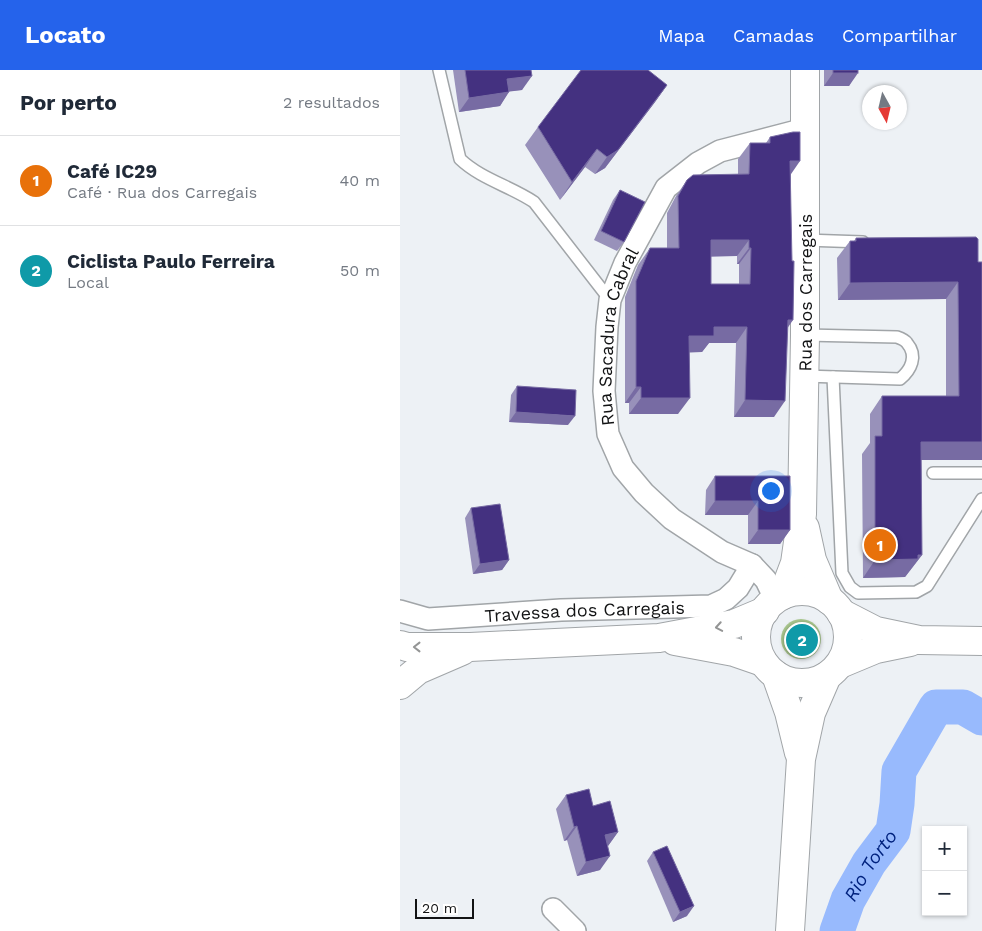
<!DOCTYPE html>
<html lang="pt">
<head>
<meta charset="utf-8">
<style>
	body { margin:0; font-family:"Work Sans",sans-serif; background:#f6f6f7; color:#1f2937 }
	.controls { position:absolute; right:15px; bottom:15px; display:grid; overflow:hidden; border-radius:0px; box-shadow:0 1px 4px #0004 }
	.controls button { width:45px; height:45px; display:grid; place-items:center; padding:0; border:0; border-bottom:1px solid #e0e1e3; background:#fff; color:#1f2937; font:25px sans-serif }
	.compass { position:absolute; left:462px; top:15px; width:45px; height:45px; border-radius:50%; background:#fff; box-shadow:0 1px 4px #0004; rotate:172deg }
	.scale { position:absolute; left:15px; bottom:12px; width:59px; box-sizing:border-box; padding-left:5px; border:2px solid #121314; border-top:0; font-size:14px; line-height:18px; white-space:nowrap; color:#121314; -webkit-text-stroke:4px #fff; paint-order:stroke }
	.you { position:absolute; left:370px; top:420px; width:18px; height:18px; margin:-12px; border:4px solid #fff; border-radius:50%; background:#1a73e8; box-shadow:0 0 0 8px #1a73e833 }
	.badge { display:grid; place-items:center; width:32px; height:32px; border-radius:50%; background:#2563eb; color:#fff; font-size:16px; font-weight:700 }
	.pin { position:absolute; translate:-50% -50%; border:2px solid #fff; box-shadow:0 1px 5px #0006 }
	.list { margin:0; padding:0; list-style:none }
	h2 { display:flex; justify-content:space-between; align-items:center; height:65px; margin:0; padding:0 20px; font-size:21px }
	h2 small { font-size:16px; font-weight:400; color:#747a83 }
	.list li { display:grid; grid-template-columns:32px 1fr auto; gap:15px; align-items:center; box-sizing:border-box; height:90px; padding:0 20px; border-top:1px solid #e0e1e3 }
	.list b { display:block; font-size:19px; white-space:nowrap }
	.list p { margin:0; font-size:16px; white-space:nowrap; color:#747a83 }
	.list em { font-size:16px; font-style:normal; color:#747a83 }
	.map { position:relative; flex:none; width:582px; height:861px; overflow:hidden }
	header { display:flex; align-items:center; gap:30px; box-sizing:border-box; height:70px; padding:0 25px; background:#2563eb; color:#fff }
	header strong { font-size:24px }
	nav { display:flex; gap:28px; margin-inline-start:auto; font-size:18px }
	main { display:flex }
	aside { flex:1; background:#fff }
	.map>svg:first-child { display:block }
	.green { fill:#acca90 }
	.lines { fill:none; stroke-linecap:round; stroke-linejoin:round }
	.river { stroke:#98bafd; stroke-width:35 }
	.lane-casing { stroke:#a1a5a8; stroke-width:14 }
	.street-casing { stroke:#a1a5a8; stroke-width:24 }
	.secondary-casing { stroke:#a1a5a8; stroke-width:30 }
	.lane { stroke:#fff; stroke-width:11 }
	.street { stroke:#fff; stroke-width:21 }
	.secondary { stroke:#fff; stroke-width:28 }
	.wall { fill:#9891ba; fill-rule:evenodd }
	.shaded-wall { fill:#776ba3 }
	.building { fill:#443180; stroke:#776ba3; fill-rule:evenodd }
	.oneway { stroke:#949595 }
	.labels { text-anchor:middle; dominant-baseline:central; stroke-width:5; stroke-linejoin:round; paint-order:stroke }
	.street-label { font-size:18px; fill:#121314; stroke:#fff }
	.water-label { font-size:19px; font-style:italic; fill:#00227e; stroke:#fff }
</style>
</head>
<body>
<header>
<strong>Locato</strong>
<nav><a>Mapa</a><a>Camadas</a><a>Compartilhar</a></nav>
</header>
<main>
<aside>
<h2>Por perto<small>2 resultados</small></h2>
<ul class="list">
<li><span class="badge" style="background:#e8710a">1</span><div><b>Café IC29</b><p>Café · Rua dos Carregais</p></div><em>40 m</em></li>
<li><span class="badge" style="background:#0f9aa8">2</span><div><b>Ciclista Paulo Ferreira</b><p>Local</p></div><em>50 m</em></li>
</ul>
</aside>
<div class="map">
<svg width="582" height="861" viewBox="0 0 582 861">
	<rect width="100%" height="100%" fill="#edf1f5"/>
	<circle class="green" cx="401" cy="569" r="20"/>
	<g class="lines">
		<path class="river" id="s1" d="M437,861L448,830L469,793L493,761L497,734L499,701L536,637H563L582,648"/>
		<defs>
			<g id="lane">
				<path d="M39,0L60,89C81,109 110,116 134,132L210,230"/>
				<polyline points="405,170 463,172"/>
				<path d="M404,306L500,309C511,300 518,286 507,273C505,270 500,268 497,267L405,265"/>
				<polyline points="433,307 442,503 450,517 458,523 516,522 527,516 582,429"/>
				<polyline points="533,403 582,403"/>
			</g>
			<g id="street">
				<path id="s2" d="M376,531L366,510L352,495L322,482L272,449L244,423L223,398L208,364L204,321L207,257L210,230L225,193L266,118L298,93L320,81L397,61"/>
				<path id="s3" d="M0,541L28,549L161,540L311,536L326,529L338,518L352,495"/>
				<polyline points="153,839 175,861"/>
			</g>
			<g id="secondary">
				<polyline points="405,458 412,490 429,530"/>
				<circle cx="402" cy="567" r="46"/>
				<path id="s4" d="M383,525L395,493L402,444L405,265V0"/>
				<polyline points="441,543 476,561 519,570 582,571"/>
				<polyline points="275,571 334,582 363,592"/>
				<polyline points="0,575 7,577 70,577 259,568 334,554 365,541"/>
				<polyline points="440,594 476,579 510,572"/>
				<polyline points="376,605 389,642 399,683"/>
				<polyline points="0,615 18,600 62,581"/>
				<polyline points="390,861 401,689 411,643 427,606"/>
			</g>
		</defs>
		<use href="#lane" class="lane-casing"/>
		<use href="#street" class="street-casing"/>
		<use href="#secondary" class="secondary-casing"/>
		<use href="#lane" class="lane"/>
		<use href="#street" class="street"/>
		<use href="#secondary" class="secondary"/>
	</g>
	<g class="wall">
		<polygon points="53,0 131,0 122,20 109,21 100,36 59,42"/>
		<polygon points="424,0 458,0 449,16 424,16"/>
		<polygon points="267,15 255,32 205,98 195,104 185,97 160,130 125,75 138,57"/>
		<path d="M370,67L390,106L387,258L374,347H334L336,273H309L302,282H289L278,344H229V333H225V227L238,195L250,178H267V143L276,126L287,110L338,104V89L350,73H366ZM311,186H337V194H339V214H311Z"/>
		<polygon points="220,120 224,172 217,181 194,170 213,130"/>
		<polygon points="456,168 578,192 582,390 521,390 522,485 505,507 463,508 462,384 470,373 470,344 482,326 546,326 546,229 438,230 437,188 450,171 454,171"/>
		<polygon points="117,316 168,355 109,352 111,325"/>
		<polygon points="315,406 390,406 390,460 380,474 348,474 348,445 305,445 306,420"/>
		<polygon points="71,438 109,490 102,500 73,504 65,448"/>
		<polygon points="166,725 193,736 218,762 208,776 200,800 177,806 167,770 164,771 156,739"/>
		<polygon points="253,782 287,846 273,852 247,791"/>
	</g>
	<g class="shaded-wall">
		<polygon points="433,3 458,3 449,16 424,16"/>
		<polygon points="132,6 122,20 98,23 107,9"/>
		<polygon points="267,15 255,32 205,98 195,104 207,87"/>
		<polygon points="109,22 100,36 59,42 69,28"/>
		<polygon points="197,79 185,97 160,130 172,112"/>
		<polygon points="390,91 400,91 389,107"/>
		<polygon points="311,170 349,170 337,186 300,187"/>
		<polygon points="349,178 351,178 339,194 337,194"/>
		<polygon points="558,212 546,229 438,230 450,213"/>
		<polygon points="388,250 393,250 382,266"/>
		<polygon points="314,257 347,257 336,273 309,273 302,282 278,283 289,266"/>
		<polygon points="236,317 241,317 229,333 225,333"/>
		<polygon points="241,328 290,328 278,344 229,344"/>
		<polygon points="345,330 385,331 374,347 334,347"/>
		<polygon points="116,342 175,346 168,355 109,352"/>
		<polygon points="521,372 582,372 582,390 509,390"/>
		<polygon points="315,431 358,431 348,445 305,445"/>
		<polygon points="358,460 390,460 380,474 348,474"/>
		<polygon points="522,485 505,507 463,508 475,490"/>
		<polygon points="109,490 102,500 73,504 80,494"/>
		<polygon points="177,756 167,770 164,771 174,757"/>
		<polygon points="218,762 208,776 195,779 205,765"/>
		<polygon points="210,786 200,800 177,806 186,792"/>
		<polygon points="294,836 287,846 273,852 280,842"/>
	</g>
	<g class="building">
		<polygon points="65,0 131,0 132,6 107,9 109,22 69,28"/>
		<polygon points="181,0 248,0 267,15 218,80 207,87 197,79 172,112 138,57"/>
		<rect x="433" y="0" width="25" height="3"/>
		<path d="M393,62H400V91H390L392,191H394L393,250H388L385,331L345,330L347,257H314V266H289L290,328H241V317H236V211L250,178H279L278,126L287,110L293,105L349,104L350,73H370V67ZM311,170H349V178H351L350,214H311Z"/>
		<polygon points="220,120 245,132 224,172 201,161"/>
		<polygon points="576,167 578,169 578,192 582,192 582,372 521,372 522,485 518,485 518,489 475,490 475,366 482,366 482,326 559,326 558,212 450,213 450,171 456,171 456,168"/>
		<polygon points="117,316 176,320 175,346 116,342"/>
		<polygon points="315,406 390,406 390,460 358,460 358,431 315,431"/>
		<polygon points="100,434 109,490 80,494 71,438"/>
		<polygon points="189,719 193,736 210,731 218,762 205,765 210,786 186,792 177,756 174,757 166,725"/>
		<polygon points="267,776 294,836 280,842 253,782"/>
	</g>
	<defs><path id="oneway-chevron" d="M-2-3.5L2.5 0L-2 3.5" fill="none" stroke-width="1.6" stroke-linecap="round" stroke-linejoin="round" transform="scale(1.25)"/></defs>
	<g class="oneway">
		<use href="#oneway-chevron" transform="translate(319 557) rotate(170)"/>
		<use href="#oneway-chevron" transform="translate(17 577) rotate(-180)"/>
	</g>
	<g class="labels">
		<g class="street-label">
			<text stroke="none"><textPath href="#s4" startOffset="305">Rua dos Carregais</textPath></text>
			<text stroke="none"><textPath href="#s2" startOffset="344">Rua Sacadura Cabral</textPath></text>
			<text stroke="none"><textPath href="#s3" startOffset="186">Travessa dos Carregais</textPath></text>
		</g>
		<g class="water-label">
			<text stroke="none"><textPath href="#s1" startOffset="74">Rio Torto</textPath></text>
		</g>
	</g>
</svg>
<div class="controls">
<button>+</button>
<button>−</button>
</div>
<svg class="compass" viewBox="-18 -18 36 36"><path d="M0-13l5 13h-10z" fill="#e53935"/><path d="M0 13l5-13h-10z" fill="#747a83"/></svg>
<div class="scale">20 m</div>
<div class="you"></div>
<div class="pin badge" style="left:480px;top:475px;background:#e8710a">1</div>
<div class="pin badge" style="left:402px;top:570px;background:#0f9aa8">2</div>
</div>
</main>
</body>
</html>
